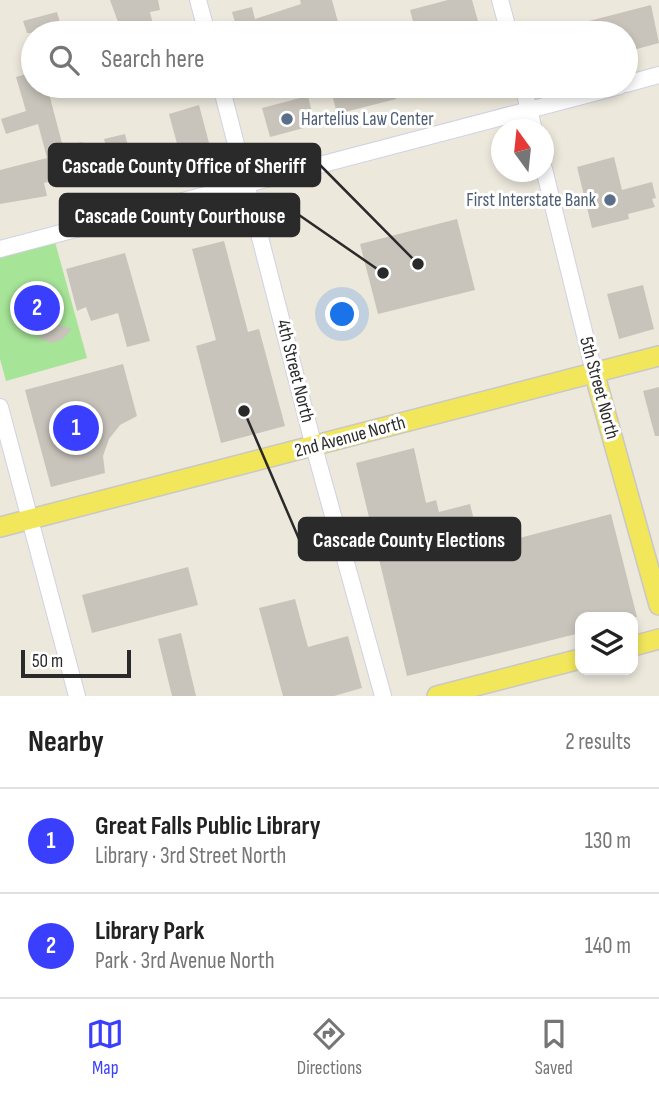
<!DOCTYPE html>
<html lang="en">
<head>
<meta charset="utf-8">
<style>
	body { margin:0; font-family:"Sofia Sans Condensed",sans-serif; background:#f2f2f2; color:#222 }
	.controls { position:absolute; right:21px; bottom:21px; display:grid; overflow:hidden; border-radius:14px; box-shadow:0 4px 10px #0003 }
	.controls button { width:63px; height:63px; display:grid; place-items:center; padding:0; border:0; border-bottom:2px solid #e0e0e0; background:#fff; color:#222; font:35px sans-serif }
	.compass { position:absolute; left:491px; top:119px; width:63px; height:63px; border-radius:50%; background:#fff; box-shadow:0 4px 10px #0003; rotate:345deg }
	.scale { position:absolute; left:21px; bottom:18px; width:110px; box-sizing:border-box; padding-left:7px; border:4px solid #2a2a2a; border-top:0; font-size:19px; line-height:24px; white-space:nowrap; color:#2a2a2a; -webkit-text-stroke:5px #fff; paint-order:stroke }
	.you { position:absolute; left:343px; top:315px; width:24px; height:24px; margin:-18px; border:5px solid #fff; border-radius:50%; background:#1a73e8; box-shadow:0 0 0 10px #1a73e833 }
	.badge { display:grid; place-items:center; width:46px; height:46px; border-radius:50%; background:#393ffc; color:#fff; font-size:23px; font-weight:700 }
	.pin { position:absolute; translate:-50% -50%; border:4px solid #fff; box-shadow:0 2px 7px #0006 }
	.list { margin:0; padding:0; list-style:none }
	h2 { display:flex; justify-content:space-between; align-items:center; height:91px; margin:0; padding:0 28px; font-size:30px }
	h2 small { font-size:23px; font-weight:400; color:#767676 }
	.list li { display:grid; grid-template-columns:46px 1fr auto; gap:21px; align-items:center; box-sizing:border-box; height:105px; padding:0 28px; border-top:2px solid #e0e0e0 }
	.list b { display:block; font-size:26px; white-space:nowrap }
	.list p { margin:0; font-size:23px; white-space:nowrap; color:#767676 }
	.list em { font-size:23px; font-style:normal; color:#767676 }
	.icon { flex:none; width:38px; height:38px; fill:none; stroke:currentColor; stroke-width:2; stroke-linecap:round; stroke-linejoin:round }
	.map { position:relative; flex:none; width:659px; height:696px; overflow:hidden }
	.search { position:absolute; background:#fff; box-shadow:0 4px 10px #0003; left:21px; right:21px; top:21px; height:77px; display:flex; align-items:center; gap:18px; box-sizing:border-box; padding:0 24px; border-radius:38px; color:#767676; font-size:26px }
	.sheet { height:301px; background:#fff }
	nav { display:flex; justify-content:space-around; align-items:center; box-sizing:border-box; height:98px; border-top:2px solid #e0e0e0; background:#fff; font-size:19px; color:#767676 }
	nav a { display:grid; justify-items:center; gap:4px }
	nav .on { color:#393ffc }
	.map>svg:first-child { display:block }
	.green { fill:#a6e497 }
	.building { fill:#c8c4bb }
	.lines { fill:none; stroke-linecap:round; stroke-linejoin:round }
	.minor-casing { stroke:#d1d1e3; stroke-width:18 }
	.major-casing { stroke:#c8c8c8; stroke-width:22 }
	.minor { stroke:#fff; stroke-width:16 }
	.major { stroke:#f2e65b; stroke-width:19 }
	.service-dot { fill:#5c6f8a; stroke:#fff; stroke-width:2.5 }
	.labels { text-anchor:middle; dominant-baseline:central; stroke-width:6; stroke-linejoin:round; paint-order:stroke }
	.service-label { font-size:19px; fill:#4e5e75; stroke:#fff; text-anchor:start }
	.street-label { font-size:19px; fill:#2a2a2a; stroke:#fff }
	.leader { fill:none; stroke:#2a2a2a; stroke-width:2.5 }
	.callout-dot { fill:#2a2a2a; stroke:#fff; stroke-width:2.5 }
	.callout { fill:#2a2a2a; stroke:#2a2a2a; stroke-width:2.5 }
	.callout-label { font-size:21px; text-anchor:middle; font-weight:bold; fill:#fff }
</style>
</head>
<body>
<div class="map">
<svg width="659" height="696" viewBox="0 0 659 696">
	<rect width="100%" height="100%" fill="#ece8dc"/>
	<polygon class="green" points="55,242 87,358 6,381 0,359 0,258"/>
	<g class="building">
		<polygon points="110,0 158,0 160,10 150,12 155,33 122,33"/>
		<polygon points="300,0 332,0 341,33 283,33 280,24 238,33 232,12 252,7 255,19 301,4"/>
		<polygon points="448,0 472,0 480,28 460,33 416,33 410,10"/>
		<polygon points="651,5 659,43 626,52 626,33 558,33 558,29"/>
		<polygon points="57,12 63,33 27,33 23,21"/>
		<polygon points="33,72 33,86 47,86 63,147 82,142 90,171 44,183 47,196 0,204 0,170 47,158 38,124 6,134 1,119 26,111 16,77"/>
		<polygon points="330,86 392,86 396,99 337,114"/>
		<polygon points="308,96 315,125 270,137 262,108"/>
		<polygon points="199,105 213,158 183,166 169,114"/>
		<polygon points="125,134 135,175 115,180 104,139"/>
		<polygon points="614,157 622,190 652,182 656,198 652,199 655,207 628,214 629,219 592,228 577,167"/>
		<polygon points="457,219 475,290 378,314 360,244"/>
		<polygon points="224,241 248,332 259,329 285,426 221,443 196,346 216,340 192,249"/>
		<polygon points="125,253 150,341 127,347 118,313 91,321 86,307 77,311 66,269"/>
		<polygon points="643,285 654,329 619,339 607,294"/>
		<polygon points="60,325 72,329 62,340 51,343 38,338 49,327"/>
		<polygon points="123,364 137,416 120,425 109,439 103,456 105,473 51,487 25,390"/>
		<polygon points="659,387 659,436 655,436 643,391"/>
		<polygon points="414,448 426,503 436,500 439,512 470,504 482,552 505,546 504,542 611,514 637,617 580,617 580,633 407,676 356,463"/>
		<polygon points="188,567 198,605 92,633 82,595"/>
		<polygon points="295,599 308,647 348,636 362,688 334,696 283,696 259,608"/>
		<polygon points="181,633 196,696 172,696 158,639"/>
	</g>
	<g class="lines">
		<defs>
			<g id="minor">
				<polyline points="198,0 207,33"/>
				<polyline points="500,0 509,33"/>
				<polyline points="626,84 659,75"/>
				<polyline points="221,86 314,447 383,696"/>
				<polyline points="523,86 534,130"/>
				<polyline points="544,169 594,372"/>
				<polyline points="0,249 620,86"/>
				<polyline points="0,407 77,696"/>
			</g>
			<g id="major">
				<polyline points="594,372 659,605"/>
				<polyline points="0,527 659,356"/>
				<polyline points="633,646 659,639"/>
				<polyline points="437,696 580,659"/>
			</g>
		</defs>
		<use href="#minor" class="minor-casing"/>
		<use href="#major" class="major-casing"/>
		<use href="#minor" class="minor"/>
		<use href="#major" class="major"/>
	</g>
	<g class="service-dot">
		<circle cx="287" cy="119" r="7"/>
		<circle cx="610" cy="200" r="7"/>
	</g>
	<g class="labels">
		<g class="service-label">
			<text x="301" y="119">Hartelius Law Center</text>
			<text x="596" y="200" text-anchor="end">First Interstate Bank</text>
		</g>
		<g class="street-label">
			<text transform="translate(295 371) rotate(76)">4th Street North</text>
			<text transform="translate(599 388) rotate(75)">5th Street North</text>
			<text transform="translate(350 437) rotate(-15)">2nd Avenue North</text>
		</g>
	</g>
	<path class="leader" d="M418 264L320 165M383 273L299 215M244 411L299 539"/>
	<g class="callout-dot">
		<circle cx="418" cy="264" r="7"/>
		<circle cx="383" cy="273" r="7"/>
		<circle cx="244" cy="411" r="7"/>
	</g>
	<g class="callout">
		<rect x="49" y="144" width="271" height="42" rx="7"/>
		<rect x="60" y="194" width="239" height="42" rx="7"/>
		<rect x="299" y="518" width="221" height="42" rx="7"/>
	</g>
	<g class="callout-label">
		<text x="184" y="173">Cascade County Office of Sheriff</text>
		<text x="180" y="223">Cascade County Courthouse</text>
		<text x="409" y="547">Cascade County Elections</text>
	</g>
</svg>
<div class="controls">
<button><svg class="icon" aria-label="layers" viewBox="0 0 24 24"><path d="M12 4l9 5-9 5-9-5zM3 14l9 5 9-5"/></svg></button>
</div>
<svg class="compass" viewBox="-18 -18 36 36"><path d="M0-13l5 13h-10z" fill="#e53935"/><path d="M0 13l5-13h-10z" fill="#767676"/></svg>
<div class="scale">50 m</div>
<div class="you"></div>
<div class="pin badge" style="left:76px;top:428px">1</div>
<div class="pin badge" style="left:37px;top:308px">2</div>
<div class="search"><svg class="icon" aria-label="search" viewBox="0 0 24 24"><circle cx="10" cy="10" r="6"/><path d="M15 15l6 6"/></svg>Search here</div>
</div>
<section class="sheet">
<h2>Nearby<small>2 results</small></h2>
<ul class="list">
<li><span class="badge">1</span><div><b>Great Falls Public Library</b><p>Library · 3rd Street North</p></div><em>130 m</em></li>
<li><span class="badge">2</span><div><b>Library Park</b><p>Park · 3rd Avenue North</p></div><em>140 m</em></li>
</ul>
</section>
<nav>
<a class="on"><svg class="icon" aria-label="map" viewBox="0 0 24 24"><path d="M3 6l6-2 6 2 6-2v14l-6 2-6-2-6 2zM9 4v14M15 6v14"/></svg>Map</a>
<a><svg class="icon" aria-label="directions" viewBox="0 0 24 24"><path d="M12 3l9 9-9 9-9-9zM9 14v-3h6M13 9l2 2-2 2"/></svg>Directions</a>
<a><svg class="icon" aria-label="saved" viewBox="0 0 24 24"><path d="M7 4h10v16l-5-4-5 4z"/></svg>Saved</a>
</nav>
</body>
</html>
